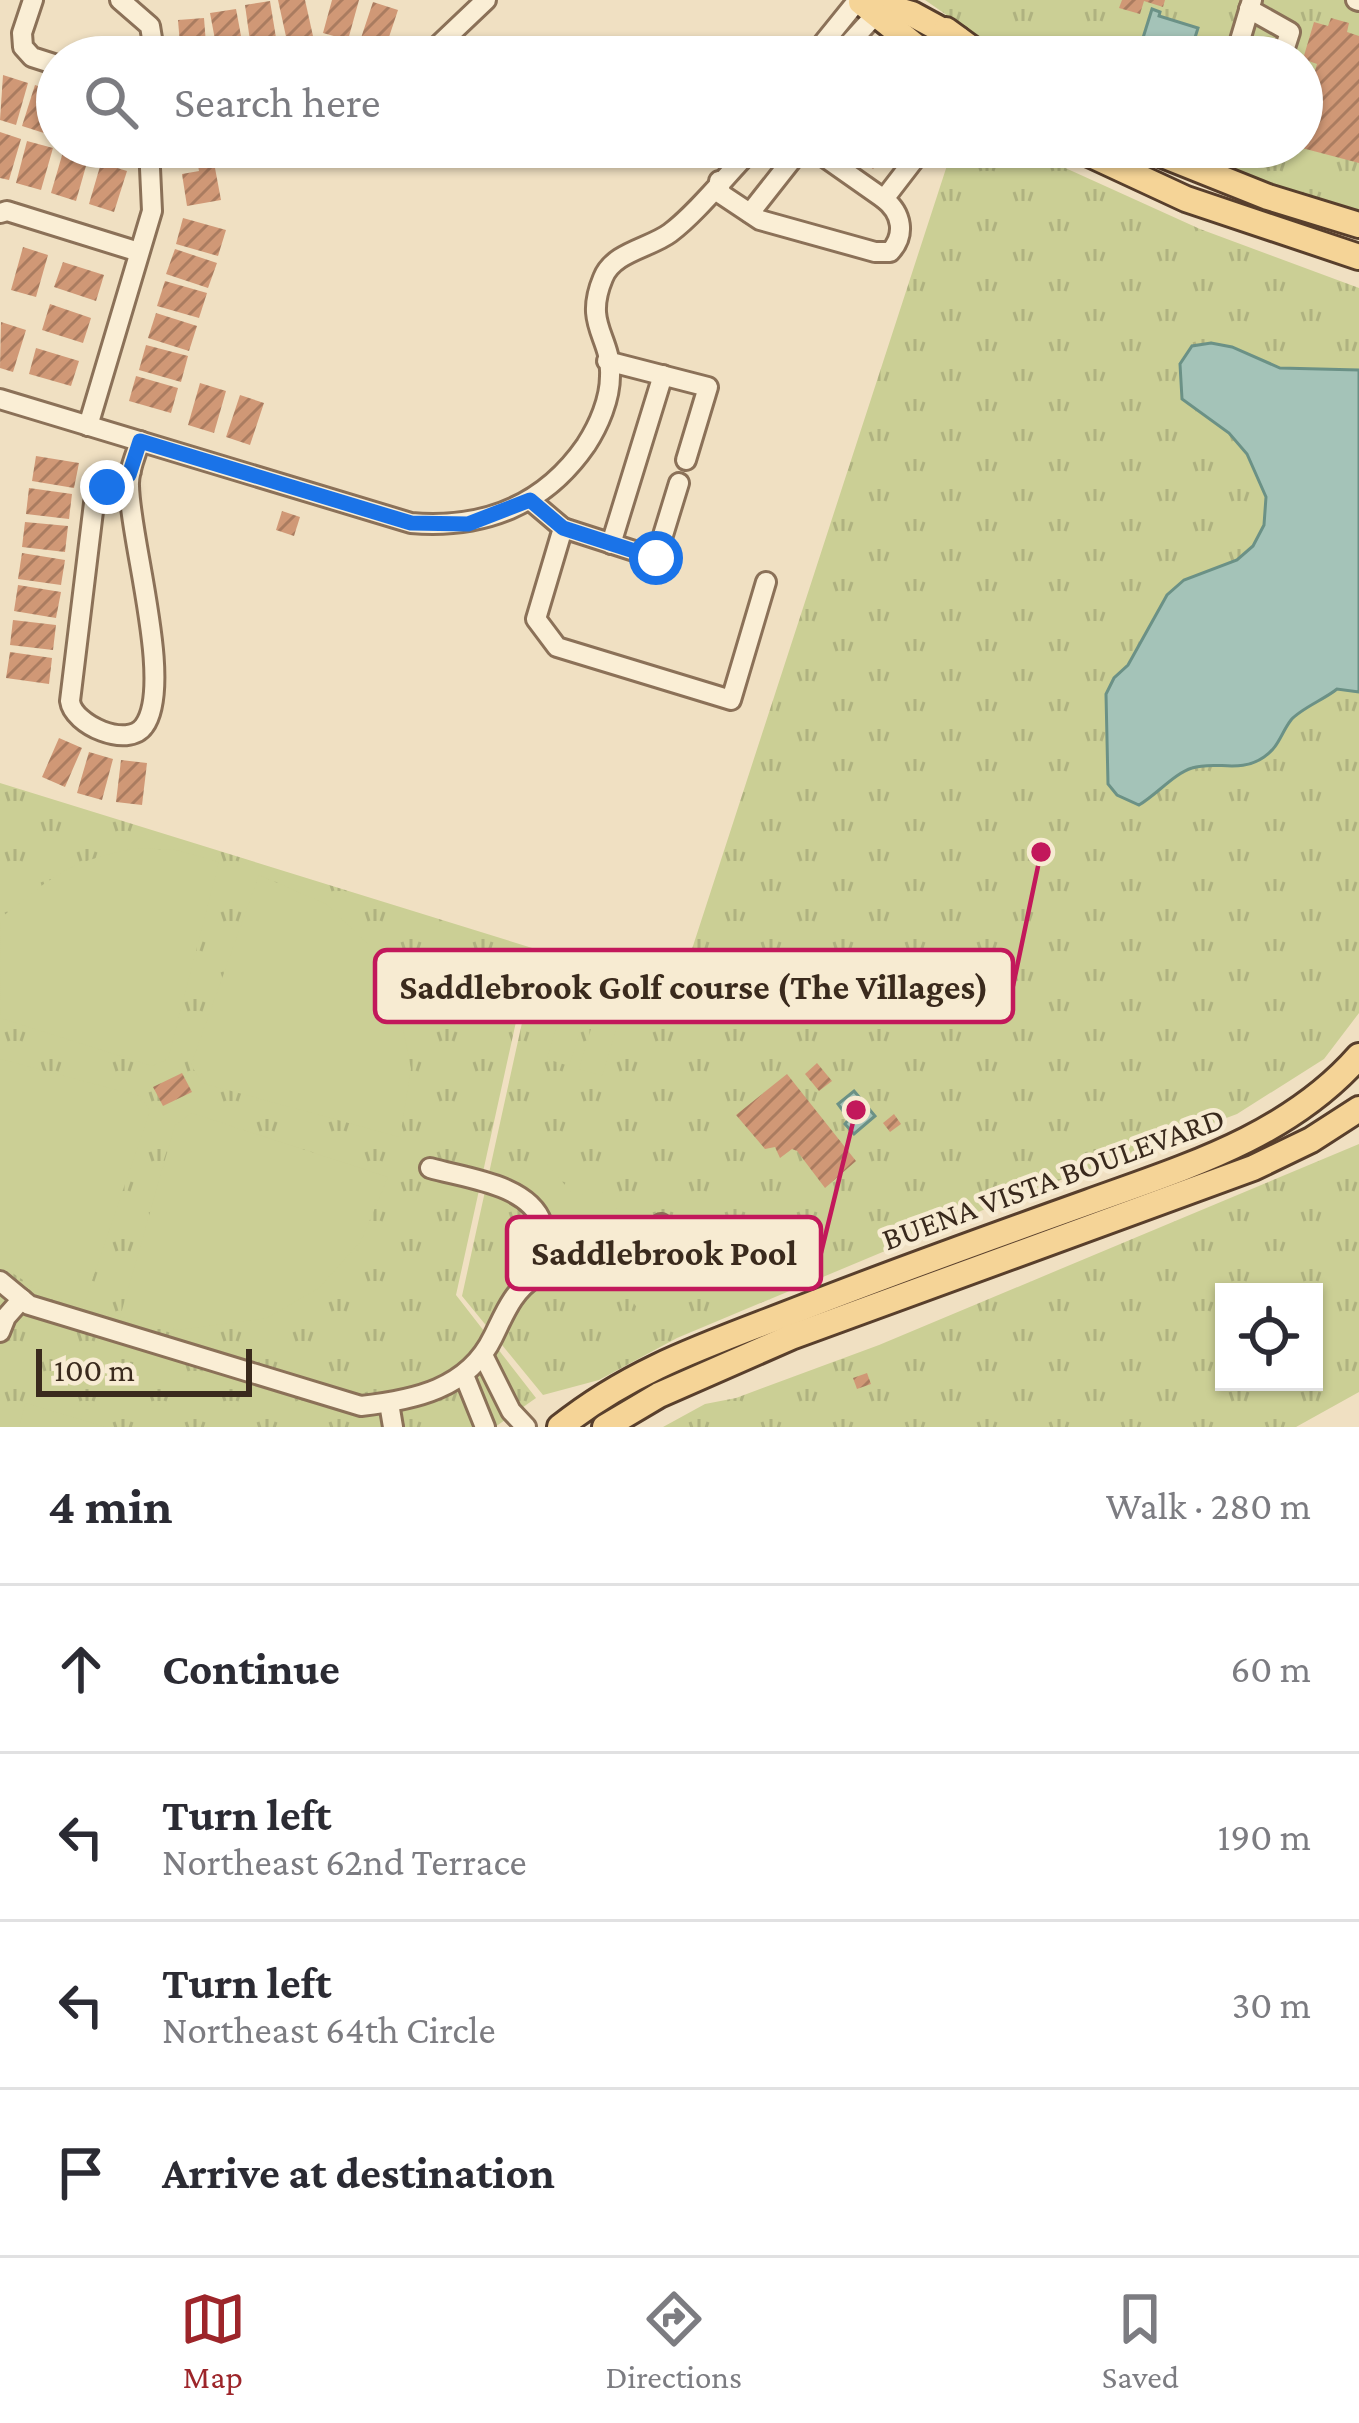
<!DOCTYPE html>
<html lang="en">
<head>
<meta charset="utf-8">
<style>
	body { margin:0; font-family:"Crimson Pro",serif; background:#f7f7f7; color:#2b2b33 }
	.controls { position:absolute; right:36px; bottom:36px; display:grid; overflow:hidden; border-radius:0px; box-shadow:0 3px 9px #0004 }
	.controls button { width:108px; height:108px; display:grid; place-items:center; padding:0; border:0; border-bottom:3px solid #e1e1e2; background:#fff; color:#2b2b33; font:60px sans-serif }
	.scale { position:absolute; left:36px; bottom:30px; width:216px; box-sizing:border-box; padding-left:12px; border:6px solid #3a2a1d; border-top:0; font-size:33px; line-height:42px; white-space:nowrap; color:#3a2a1d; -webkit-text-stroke:9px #f7ebd2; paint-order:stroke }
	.stop { position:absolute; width:36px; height:36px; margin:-27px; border:9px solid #1a73e8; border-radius:50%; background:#fff }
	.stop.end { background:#1a73e8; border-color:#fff; box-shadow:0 3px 12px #0008 }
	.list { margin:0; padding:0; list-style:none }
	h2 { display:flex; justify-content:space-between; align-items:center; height:156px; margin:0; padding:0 48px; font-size:51px }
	h2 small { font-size:39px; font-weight:400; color:#7c7c81 }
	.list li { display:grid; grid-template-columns:78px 1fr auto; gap:36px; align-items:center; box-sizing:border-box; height:168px; padding:0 48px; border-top:3px solid #e1e1e2 }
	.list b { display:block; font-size:45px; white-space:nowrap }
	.list p { margin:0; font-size:39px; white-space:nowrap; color:#7c7c81 }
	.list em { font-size:39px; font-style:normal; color:#7c7c81 }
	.icon { flex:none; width:66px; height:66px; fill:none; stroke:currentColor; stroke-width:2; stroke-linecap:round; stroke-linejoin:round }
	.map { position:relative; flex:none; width:1359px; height:1427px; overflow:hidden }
	.search { position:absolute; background:#fff; box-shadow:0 3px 9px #0004; left:36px; right:36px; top:36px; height:132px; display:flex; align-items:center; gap:30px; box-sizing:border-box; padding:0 42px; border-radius:66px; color:#7c7c81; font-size:45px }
	.sheet { height:828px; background:#fff }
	nav { display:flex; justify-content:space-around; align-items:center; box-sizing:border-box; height:168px; border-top:3px solid #e1e1e2; background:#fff; font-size:33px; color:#7c7c81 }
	nav a { display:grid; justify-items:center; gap:6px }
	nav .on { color:#9d252a }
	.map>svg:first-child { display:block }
	.grass { fill:url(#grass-tufts); fill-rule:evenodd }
	.pitch { fill:#cbcf95 }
	.water { fill:#a4c3b8; stroke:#6b9186; stroke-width:3 }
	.building { fill:url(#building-hatch) }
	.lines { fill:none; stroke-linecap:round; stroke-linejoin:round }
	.minor-casing { stroke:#8b7158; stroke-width:24 }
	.major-casing { stroke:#583f2c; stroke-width:30 }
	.minor { stroke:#faeed5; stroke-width:18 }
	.major { stroke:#f5d497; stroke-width:24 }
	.route { stroke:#1a73e8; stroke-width:15 }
	.labels { text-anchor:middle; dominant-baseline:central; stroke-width:9; stroke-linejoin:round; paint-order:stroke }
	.street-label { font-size:33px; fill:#3a2a1d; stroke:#f7ebd2 }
	.leader { fill:none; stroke:#c2185b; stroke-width:4.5 }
	.callout-dot { fill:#c2185b; stroke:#f7ebd2; stroke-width:4.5 }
	.callout { fill:#f7ebd2; stroke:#c2185b; stroke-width:4.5 }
	.callout-label { font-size:36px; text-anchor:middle; font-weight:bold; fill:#3a2a1d }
</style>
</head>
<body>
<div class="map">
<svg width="1359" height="1427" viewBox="0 0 1359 1427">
	<defs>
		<pattern id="grass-tufts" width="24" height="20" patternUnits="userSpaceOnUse" patternTransform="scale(3)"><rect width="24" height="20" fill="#cbcf95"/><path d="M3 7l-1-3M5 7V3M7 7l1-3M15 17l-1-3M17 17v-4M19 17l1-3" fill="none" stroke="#afb280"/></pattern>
		<pattern id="building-hatch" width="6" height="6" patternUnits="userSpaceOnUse" patternTransform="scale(3)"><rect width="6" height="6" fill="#d09876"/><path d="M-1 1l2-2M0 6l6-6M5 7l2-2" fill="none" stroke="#aa7c60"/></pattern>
	</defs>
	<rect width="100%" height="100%" fill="#f0e0c2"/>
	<g class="grass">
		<polygon points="925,0 1359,0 1359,213 1199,162 1168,147 1302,147 1302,57 1007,57"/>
		<polygon points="953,147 1019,147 1200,229 1359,288 1359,1013 1324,1059 1237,1114 1007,1200 677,1338 599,1380 543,1395 462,1296 536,959 679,989"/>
		<polygon points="0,783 558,956 538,952 530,958 456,1295 536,1398 495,1427 0,1427"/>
		<path d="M1359,1144V1392L1296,1427H663L705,1404L736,1398L879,1345ZM1224,1292H1314V1382H1224Z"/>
	</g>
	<g class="pitch">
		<path d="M137,848L176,850L219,862L168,1059L152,1066L0,1018L1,918C54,875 69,861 137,848Z"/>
		<polygon points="259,875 326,904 367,943 398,1003 411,1069 400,1137 202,1083 191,1065"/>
		<polygon points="562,1009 585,1016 569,1066 547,1059"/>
		<polygon points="594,1019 617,1026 602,1076 579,1069"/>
		<polygon points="0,1059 140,1096 150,1111 83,1307 40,1291 0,1265"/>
		<polygon points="192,1113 388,1177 361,1241 319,1288 267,1318 178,1330 120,1317 175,1125"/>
		<polygon points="547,1164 577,1199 595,1184 624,1217 586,1251 556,1218 560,1214 529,1180"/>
		<polygon points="647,1259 669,1287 639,1310 617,1282"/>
		<polygon points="25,1403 26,1403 106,1427 19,1427"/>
	</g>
	<g class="water">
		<polygon points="1152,9 1160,12 1159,16 1198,28 1189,57 1137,57"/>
		<path d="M1211,343L1232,347L1280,368L1359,370V692L1337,689C1325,699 1300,709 1291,720C1281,733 1279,747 1264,757C1240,774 1216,760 1192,768C1175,773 1156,795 1139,805L1117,795L1108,784L1106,694L1114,678L1128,665L1167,595L1184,580L1237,560L1253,546L1264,525L1266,497L1247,454L1229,433L1182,399L1180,364L1192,346Z"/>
		<polygon points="854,1091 875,1116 854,1134 845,1124 849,1119 838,1104"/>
	</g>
	<g class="building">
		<polygon points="278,0 305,0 313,36 287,41"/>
		<polygon points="332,0 359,0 348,40 323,33"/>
		<polygon points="1122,0 1165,0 1163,7 1144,1 1140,14 1119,8"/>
		<polygon points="270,1 277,44 251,48 245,5"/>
		<polygon points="373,2 398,10 384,52 359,44"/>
		<polygon points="236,9 244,52 218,56 210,13"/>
		<polygon points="204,18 207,57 181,57 178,20"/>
		<polygon points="1331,18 1349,23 1347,32 1359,36 1359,163 1302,148 1309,117 1302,114 1317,64 1303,59 1314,22 1328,26"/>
		<polygon points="3,75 28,83 16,125 0,120"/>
		<polygon points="35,85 57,92 47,134 22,126"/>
		<polygon points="0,132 21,139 9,180 0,178"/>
		<polygon points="27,141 53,148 41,190 16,183"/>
		<polygon points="216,147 244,147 247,163 220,168"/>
		<polygon points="251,147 278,147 280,156 255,161"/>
		<polygon points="845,147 891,147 873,169"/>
		<polygon points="63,152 88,159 76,201 51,193"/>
		<polygon points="212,152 221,200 187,206 182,174 199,171 196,155"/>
		<polygon points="101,163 127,171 114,212 89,204"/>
		<polygon points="183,218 226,230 218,256 176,244"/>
		<polygon points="23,247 48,255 36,297 11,290"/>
		<polygon points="175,249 217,263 208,288 166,274"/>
		<polygon points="63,262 104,275 96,301 54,287"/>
		<polygon points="165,281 207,293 199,318 157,306"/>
		<polygon points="50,304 91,318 83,343 42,330"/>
		<polygon points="156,313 197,326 189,351 148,338"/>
		<polygon points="1,322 26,330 13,372 0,368"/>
		<polygon points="146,345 188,356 181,382 139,370"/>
		<polygon points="36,348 79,361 71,386 29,374"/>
		<polygon points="136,376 178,388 171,413 129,401"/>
		<polygon points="200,383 226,391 214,433 188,425"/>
		<polygon points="240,395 264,403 250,445 226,437"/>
		<polygon points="36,456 79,463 74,488 32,481"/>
		<polygon points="29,488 72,494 69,519 26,514"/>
		<polygon points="282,511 300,517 294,536 276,530"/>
		<polygon points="25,522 68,526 65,552 22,547"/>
		<polygon points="22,553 65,560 61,585 18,579"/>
		<polygon points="18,585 61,592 56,618 14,611"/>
		<polygon points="13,620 56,625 53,650 10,645"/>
		<polygon points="10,652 52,658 49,684 6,678"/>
		<polygon points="59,738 82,748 65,787 42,777"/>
		<polygon points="89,752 113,759 102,800 77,793"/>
		<polygon points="121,760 147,763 142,805 116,802"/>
		<polygon points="817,1063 832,1081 819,1091 805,1074"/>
		<polygon points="182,1073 192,1092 163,1106 153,1087"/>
		<polygon points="787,1074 856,1161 825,1188 797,1151 792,1149 780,1158 775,1147 765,1149 736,1115"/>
		<polygon points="894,1114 901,1124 890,1132 883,1123"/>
		<polygon points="867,1373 871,1384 857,1389 853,1378"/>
	</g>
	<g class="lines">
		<defs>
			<g id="minor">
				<polyline points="33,0 22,33 23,47 32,57 57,65"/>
				<polyline points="120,0 150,26 155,57"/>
				<polyline points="1356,0 1359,1"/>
				<polyline points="1249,9 1290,32 1282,57"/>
				<polyline points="426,57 486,0"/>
				<polyline points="812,57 858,0"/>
				<polyline points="837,57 876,14"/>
				<polyline points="1235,57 1252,0"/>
				<polyline points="810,147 884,199"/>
				<path d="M719,181L721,194L760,220L875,252H890C906,235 902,213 884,199L924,147"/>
				<polyline points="0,213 7,211 139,252"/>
				<polyline points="750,213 802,147"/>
				<polyline points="607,361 708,387 686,460"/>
				<path d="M0,399L411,523C483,529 544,506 586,445C599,425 610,399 610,376C612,336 583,326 603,278C613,252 650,248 670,233C697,213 729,172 754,147"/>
				<polyline points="88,426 152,211 149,147"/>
				<path d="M131,471C120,487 101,484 94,503L70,701C73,725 128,749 144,726C174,685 130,541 129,486C128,471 136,455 140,441"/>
				<polyline points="530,500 563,528 536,619 557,647 731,700 766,582"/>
				<polyline points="563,528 656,558 679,483"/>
				<polyline points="611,544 663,375"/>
				<path d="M430,1168C464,1178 529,1184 542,1223C547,1238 547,1256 550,1272"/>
				<path d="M0,1281L29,1305L361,1406C414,1400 468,1389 493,1337C504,1315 513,1290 536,1277C552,1267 572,1272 590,1268C616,1261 640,1240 661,1224"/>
				<polyline points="0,1332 6,1317 22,1299"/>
				<polyline points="483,1355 511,1411 526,1427"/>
				<polyline points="464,1375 485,1427"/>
				<polyline points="389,1403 393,1427"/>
			</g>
			<g id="major">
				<polyline points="863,0 912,14 958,39"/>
				<polyline points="861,2 929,57"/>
				<polyline points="946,30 983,57"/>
				<polyline points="1074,147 1186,199 1359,257"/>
				<polyline points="1143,147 1268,197 1359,225"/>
				<path d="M560,1427C634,1368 710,1344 797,1310C893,1272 991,1237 1089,1202C1186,1167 1289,1136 1359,1056"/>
				<polyline points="605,1427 659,1395 791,1337 1253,1168 1311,1140 1359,1109"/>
			</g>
		</defs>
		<use href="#minor" class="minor-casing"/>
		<use href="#major" class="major-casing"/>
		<use href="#minor" class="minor"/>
		<use href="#major" class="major"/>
	</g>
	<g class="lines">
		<polyline class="route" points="107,487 129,475 140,441 411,523 468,524 530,500 563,528 656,558"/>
	</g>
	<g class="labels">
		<g class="street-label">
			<text transform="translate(1053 1178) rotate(-20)">BUENA VISTA BOULEVARD</text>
		</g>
	</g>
	<path class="leader" d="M1041 852L1013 986M856 1110L821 1253"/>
	<g class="callout-dot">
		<circle cx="1041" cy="852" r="12"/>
		<circle cx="856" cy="1110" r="12"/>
	</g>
	<g class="callout">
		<rect x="375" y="950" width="638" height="72" rx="12"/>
		<rect x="507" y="1217" width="314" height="72" rx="12"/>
	</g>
	<g class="callout-label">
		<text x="694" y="999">Saddlebrook Golf course (The Villages)</text>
		<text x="664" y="1265">Saddlebrook Pool</text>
	</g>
</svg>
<div class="controls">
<button><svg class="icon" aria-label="locate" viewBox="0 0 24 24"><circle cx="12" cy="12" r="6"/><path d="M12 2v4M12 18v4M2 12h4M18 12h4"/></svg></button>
</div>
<div class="scale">100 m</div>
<div class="stop" style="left:656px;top:558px"></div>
<div class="stop end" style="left:107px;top:487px"></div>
<div class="search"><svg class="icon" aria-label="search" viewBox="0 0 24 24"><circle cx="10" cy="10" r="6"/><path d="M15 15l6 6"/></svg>Search here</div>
</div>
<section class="sheet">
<h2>4 min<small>Walk · 280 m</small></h2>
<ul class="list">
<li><svg class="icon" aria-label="ahead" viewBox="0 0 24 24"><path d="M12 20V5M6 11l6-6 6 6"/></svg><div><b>Continue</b></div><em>60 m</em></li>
<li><svg class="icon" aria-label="left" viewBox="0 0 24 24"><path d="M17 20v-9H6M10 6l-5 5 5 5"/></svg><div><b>Turn left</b><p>Northeast 62nd Terrace</p></div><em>190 m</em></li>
<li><svg class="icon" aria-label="left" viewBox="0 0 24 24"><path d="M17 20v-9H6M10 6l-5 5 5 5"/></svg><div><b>Turn left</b><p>Northeast 64th Circle</p></div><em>30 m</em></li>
<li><svg class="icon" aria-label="arrive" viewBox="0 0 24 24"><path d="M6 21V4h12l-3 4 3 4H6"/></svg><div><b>Arrive at destination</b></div></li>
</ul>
</section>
<nav>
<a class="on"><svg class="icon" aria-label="map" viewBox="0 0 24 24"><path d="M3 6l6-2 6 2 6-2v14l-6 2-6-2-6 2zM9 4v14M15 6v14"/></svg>Map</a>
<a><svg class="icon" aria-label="directions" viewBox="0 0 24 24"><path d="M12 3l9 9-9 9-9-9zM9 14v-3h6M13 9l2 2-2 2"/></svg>Directions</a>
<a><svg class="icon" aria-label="saved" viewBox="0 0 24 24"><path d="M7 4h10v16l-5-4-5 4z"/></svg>Saved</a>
</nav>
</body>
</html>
